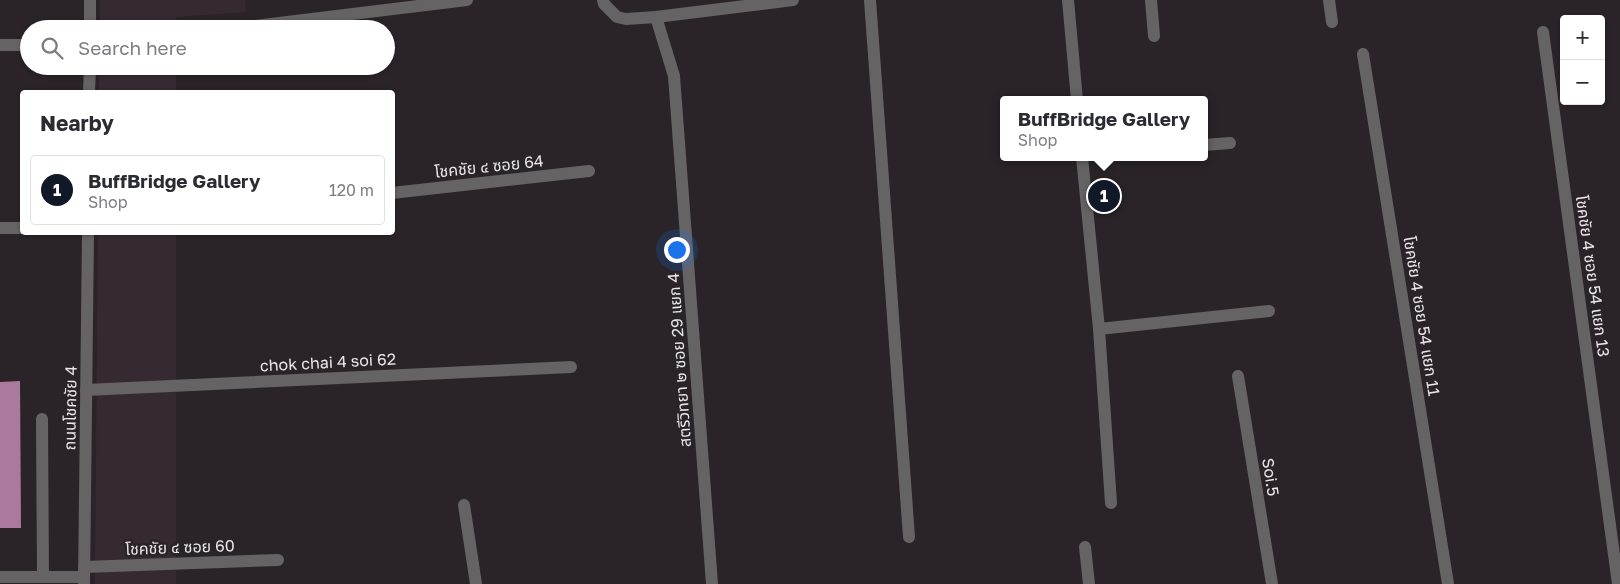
<!DOCTYPE html>
<html lang="en">
<head>
<meta charset="utf-8">
<style>
	body { margin:0; font-family:"Golos Text","Noto Sans Thai",sans-serif; background:#f7f7f7; color:#2b2b33 }
	.controls { position:absolute; right:15px; top:15px; display:grid; overflow:hidden; border-radius:5px; box-shadow:0 1px 4px #0004 }
	.controls button { width:45px; height:45px; display:grid; place-items:center; padding:0; border:0; border-bottom:1px solid #e1e1e2; background:#fff; color:#2b2b33; font:25px sans-serif }
	.you { position:absolute; left:676px; top:249px; width:18px; height:18px; margin:-12px; border:4px solid #fff; border-radius:50%; background:#1a73e8; box-shadow:0 0 0 8px #1a73e833 }
	.badge { display:grid; place-items:center; width:32px; height:32px; border-radius:50%; background:#111827; color:#fff; font-size:16px; font-weight:700 }
	.pin { position:absolute; translate:-50% -50%; border:2px solid #fff; box-shadow:0 1px 5px #0006 }
	.popup { position:absolute; left:1000px; top:96px; width:208px; height:65px; box-sizing:border-box; display:grid; place-content:center; border-radius:5px; background:#fff; filter:drop-shadow(0 1px 4px #0005); font-size:16px; white-space:nowrap; color:#7c7c81 }
	.popup b { font-size:19px; color:#2b2b33 }
	.popup::after { content:''; position:absolute; left:50%; top:100%; margin-left:-10px; border:10px solid transparent; border-top-color:#fff }
	.list { margin:0; padding:0; list-style:none }
	h2 { display:flex; justify-content:space-between; align-items:center; height:65px; margin:0; padding:0 20px; font-size:21px }
	h2 small { font-size:16px; font-weight:400; color:#7c7c81 }
	.list li { display:grid; grid-template-columns:32px 1fr auto; gap:15px; align-items:center; box-sizing:border-box; height:70px; margin:0 10px 10px; padding:0 10px; border:1px solid #e1e1e2; border-radius:5px }
	.list b { display:block; font-size:19px; white-space:nowrap }
	.list p { margin:0; font-size:16px; white-space:nowrap; color:#7c7c81 }
	.list em { font-size:16px; font-style:normal; color:#7c7c81 }
	.icon { flex:none; width:28px; height:28px; fill:none; stroke:currentColor; stroke-width:2; stroke-linecap:round; stroke-linejoin:round }
	.map { position:relative; flex:none; width:1620px; height:584px; overflow:hidden }
	.search { position:absolute; background:#fff; box-shadow:0 1px 4px #0004; left:20px; top:20px; width:375px; height:55px; display:flex; align-items:center; gap:12px; box-sizing:border-box; padding:0 18px; border-radius:28px; color:#7c7c81; font-size:19px }
	.panel { position:absolute; background:#fff; box-shadow:0 1px 4px #0004; left:20px; top:90px; width:375px; height:145px; border-radius:5px }
	.map>svg:first-child { display:block }
	.built { fill:#362a32 }
	.building { fill:#ab789e }
	.lines { fill:none; stroke-linecap:round; stroke-linejoin:round }
	.minor { stroke:#666365; stroke-width:12 }
	.labels { text-anchor:middle; dominant-baseline:central; stroke-width:5; stroke-linejoin:round; paint-order:stroke }
	.street-label { font-size:16px; fill:#eae6e9; stroke:#2a2428 }
</style>
</head>
<body>
<div class="map">
<svg width="1620" height="584" viewBox="0 0 1620 584">
	<rect width="100%" height="100%" fill="#2a2428"/>
	<g class="built">
		<polygon points="100,0 245,0 246,12 176,17 176,29 100,29"/>
		<rect x="99" y="66" width="77" height="26"/>
		<polygon points="98,233 176,233 176,584 95,584"/>
	</g>
	<polygon class="building" points="20,381 21,528 0,528 0,382"/>
	<g class="lines">
		<g class="minor">
			<polyline points="603,0 604,4 617,17 626,19 656,17 793,0"/>
			<polyline points="870,0 909,537"/>
			<polyline points="1068,0 1077,100"/>
			<polyline points="1151,0 1154,36"/>
			<polyline points="1329,0 1332,22"/>
			<polyline points="656,17 674,76 712,584"/>
			<polyline points="90,29 90,0"/>
			<polyline points="230,29 467,0"/>
			<polyline points="1543,32 1618,584"/>
			<polyline points="0,45 29,45"/>
			<polyline points="1363,54 1448,584"/>
			<polyline points="89,92 90,66"/>
			<polyline points="1204,145 1230,143"/>
			<polyline points="1082,157 1099,329 1111,503"/>
			<polyline points="392,193 589,171"/>
			<polyline points="0,228 22,228"/>
			<polyline points="1099,329 1269,311"/>
			<polyline points="1238,376 1272,584"/>
			<polyline points="86,390 571,367"/>
			<polyline points="42,419 43,577"/>
			<polyline points="464,505 476,584"/>
			<polyline points="1085,547 1089,584"/>
			<polyline points="84,567 278,560"/>
			<polyline points="0,577 84,577"/>
			<polyline points="84,584 88,232"/>
		</g>
	</g>
	<g class="labels">
		<g class="street-label">
			<text transform="translate(489 166) rotate(-6)">โชคชัย ๔ ซอย 64</text>
			<text transform="translate(1593 276) rotate(82)">โชคชัย 4 ซอย 54 แยก 13</text>
			<text transform="translate(1422 316) rotate(81)">โชคชัย 4 ซอย 54 แยก 11</text>
			<text transform="translate(679 360) rotate(-94)">สตรีวิทยา ๒ ซอย 29 แยก 4</text>
			<text transform="translate(328 362) rotate(-3)">chok chai 4 soi 62</text>
			<text transform="translate(70 408) rotate(-89)">ถนนโชคชัย 4</text>
			<text transform="translate(1271 477) rotate(81)">Soi.5</text>
			<text transform="translate(180 547) rotate(-2)">โชคชัย ๔ ซอย 60</text>
		</g>
	</g>
</svg>
<div class="controls">
<button>+</button>
<button>−</button>
</div>
<div class="you"></div>
<div class="pin badge" style="left:1104px;top:196px">1</div>
<div class="popup"><b>BuffBridge Gallery</b>Shop</div>
<div class="search"><svg class="icon" aria-label="search" viewBox="0 0 24 24"><circle cx="10" cy="10" r="6"/><path d="M15 15l6 6"/></svg>Search here</div>
<section class="panel">
<h2>Nearby<small></small></h2>
<ul class="list">
<li><span class="badge">1</span><div><b>BuffBridge Gallery</b><p>Shop</p></div><em>120 m</em></li>
</ul>
</section>
</div>
</body>
</html>
